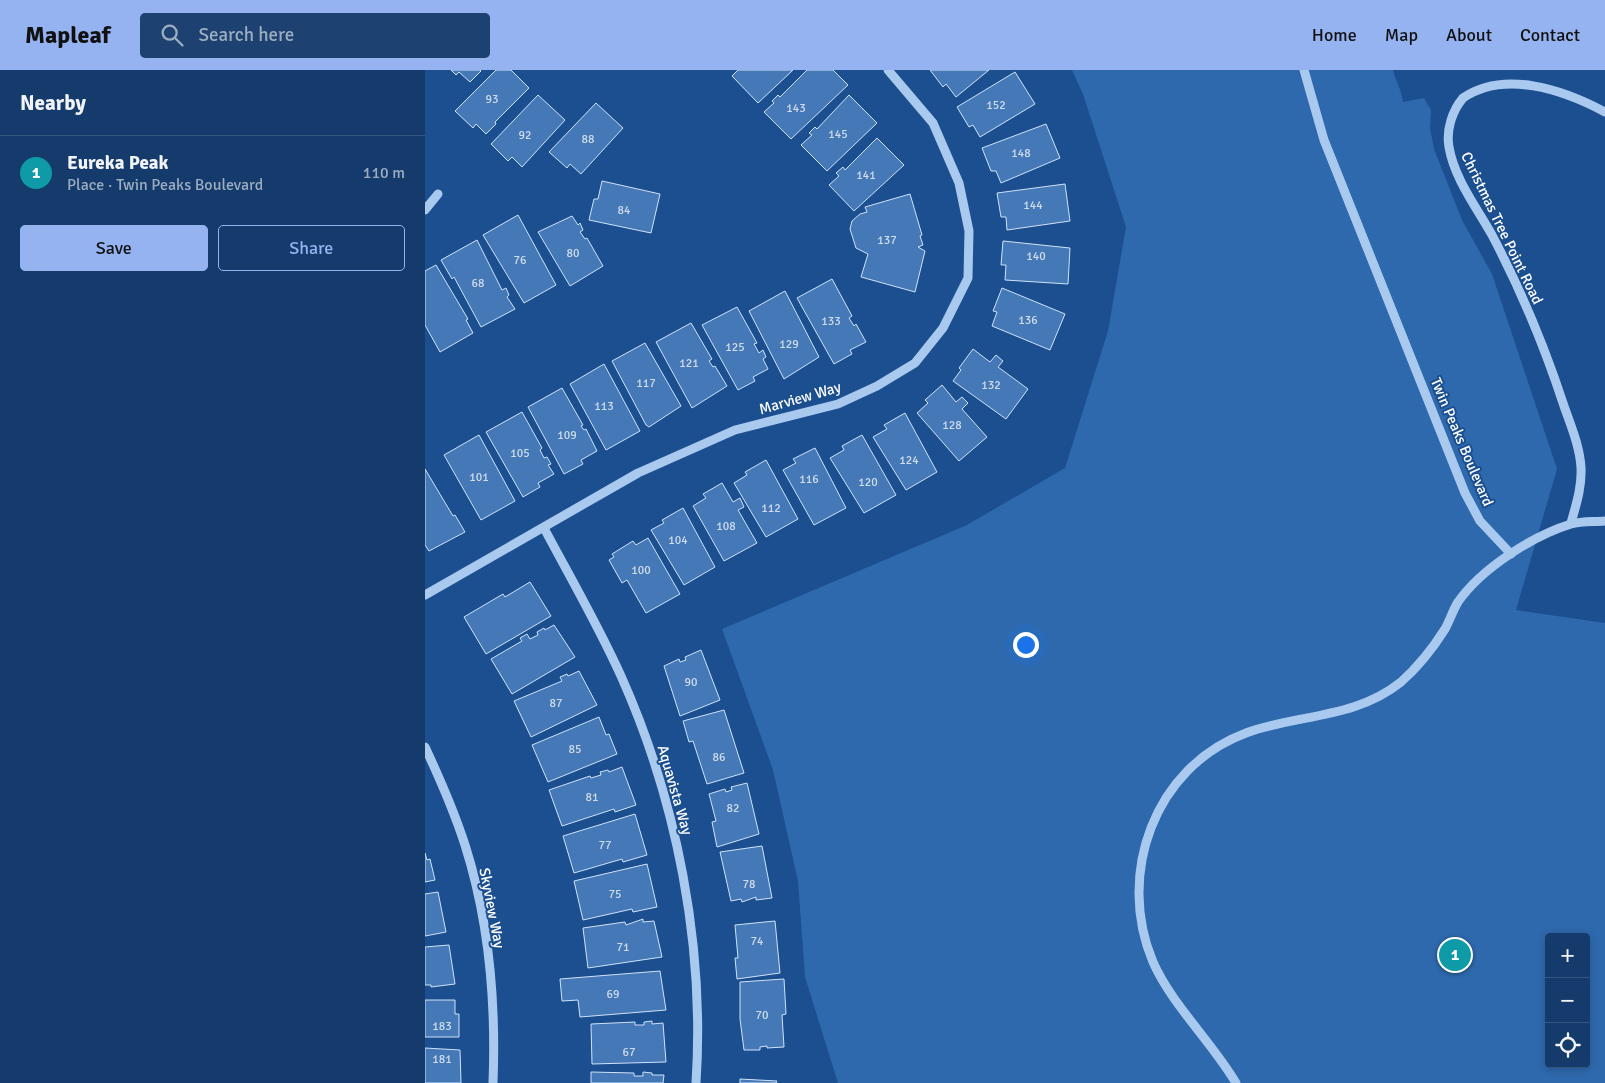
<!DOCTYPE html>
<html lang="en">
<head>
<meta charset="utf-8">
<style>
	body { margin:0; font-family:Signika,sans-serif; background:#1d4271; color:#f1f3f6 }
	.controls { position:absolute; right:15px; bottom:15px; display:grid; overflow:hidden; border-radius:5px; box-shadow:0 2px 8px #0003 }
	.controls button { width:45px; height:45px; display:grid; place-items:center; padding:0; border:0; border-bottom:1px solid #33557e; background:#143b6b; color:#f1f3f6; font:25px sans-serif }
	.you { position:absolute; left:600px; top:574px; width:18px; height:18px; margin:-12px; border:4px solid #fff; border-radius:50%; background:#1a73e8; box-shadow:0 0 0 8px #1a73e833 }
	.badge { display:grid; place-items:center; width:32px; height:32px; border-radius:50%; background:#95b2f1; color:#fff; font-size:16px; font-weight:700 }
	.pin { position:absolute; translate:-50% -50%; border:2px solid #fff; box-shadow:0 1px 5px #0006 }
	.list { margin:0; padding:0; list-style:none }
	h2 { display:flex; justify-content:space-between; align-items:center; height:65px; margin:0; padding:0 20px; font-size:21px }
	h2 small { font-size:16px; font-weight:400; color:#9dadc1 }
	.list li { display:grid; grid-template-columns:32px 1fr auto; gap:15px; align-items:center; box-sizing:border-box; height:75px; padding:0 20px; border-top:1px solid #33557e }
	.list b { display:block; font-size:19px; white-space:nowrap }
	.list p { margin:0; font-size:16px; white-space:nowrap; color:#9dadc1 }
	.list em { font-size:16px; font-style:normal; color:#9dadc1 }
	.actions { display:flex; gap:10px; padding:15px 20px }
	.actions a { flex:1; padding:11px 0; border:1px solid #95b2f1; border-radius:5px; text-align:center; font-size:18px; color:#95b2f1 }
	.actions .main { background:#95b2f1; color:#111 }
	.icon { flex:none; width:28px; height:28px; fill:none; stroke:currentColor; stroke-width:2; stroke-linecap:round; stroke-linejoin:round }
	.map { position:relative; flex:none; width:1180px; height:1013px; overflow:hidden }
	header { display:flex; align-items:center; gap:30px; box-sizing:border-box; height:70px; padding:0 25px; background:#95b2f1; color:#111 }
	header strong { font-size:24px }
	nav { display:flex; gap:28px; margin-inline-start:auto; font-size:18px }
	.search { width:350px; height:45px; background:#1d4271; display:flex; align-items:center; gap:12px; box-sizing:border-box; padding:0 18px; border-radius:5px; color:#9dadc1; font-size:19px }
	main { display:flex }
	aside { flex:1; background:#143b6b }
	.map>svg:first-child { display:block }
	.green { fill:#2e69ad; fill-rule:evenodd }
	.building { fill:#4478b7; stroke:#cfe3fa }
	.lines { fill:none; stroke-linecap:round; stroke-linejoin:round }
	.minor { stroke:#a9c9ee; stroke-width:9 }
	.labels { text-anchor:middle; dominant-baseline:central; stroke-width:4; stroke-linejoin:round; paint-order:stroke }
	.number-label { font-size:12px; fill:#d0dded }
	.street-label { font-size:15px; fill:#fff; stroke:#1b4f8f }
</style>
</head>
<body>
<header>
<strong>Mapleaf</strong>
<div class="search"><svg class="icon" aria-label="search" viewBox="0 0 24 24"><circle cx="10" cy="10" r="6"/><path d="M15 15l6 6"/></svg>Search here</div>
<nav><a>Home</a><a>Map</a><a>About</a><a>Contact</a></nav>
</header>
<main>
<aside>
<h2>Nearby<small></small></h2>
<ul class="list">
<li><span class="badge" style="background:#0f9aa8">1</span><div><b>Eureka Peak</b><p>Place · Twin Peaks Boulevard</p></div><em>110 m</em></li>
</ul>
<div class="actions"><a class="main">Save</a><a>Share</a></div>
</aside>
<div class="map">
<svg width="1180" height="1013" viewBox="0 0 1180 1013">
	<rect width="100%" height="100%" fill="#1b4f8f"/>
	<path class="green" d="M647,0H968C971,12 977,21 978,32L999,28L1006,40L1005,58L1009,79L1037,150L1067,204L1132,399L1091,540L1180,553V1013H413L380,907L373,811L348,700L297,559L542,455L640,398L683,261L701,157L658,24ZM1124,867H1161V994H1124Z"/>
	<g class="building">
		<polygon points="26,0 55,0 56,1 45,12 34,2 31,5"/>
		<polygon points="71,0 86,0 104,18 70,52 71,54 61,64 51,54 48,58 30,41"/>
		<polygon points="313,0 368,0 333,33 307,6"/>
		<polygon points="382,0 408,0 423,15 366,69 339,42 349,33 347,31 353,25 355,27"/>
		<polygon points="505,0 564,0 531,27 521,14 518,17"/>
		<polygon points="590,2 610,34 555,67 548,55 544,57 532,37"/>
		<polygon points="113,25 140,50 97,97 87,87 83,91 66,74"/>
		<polygon points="424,25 452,53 402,101 376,75 387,65 384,63 390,57 392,59"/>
		<polygon points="171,33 198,58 156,104 145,94 142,98 124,82"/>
		<polygon points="621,54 635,88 576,113 571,101 566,101 557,78"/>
		<polygon points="452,68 479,95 429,141 404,115 414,106 411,103 418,97 420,100"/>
		<polygon points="177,111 235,124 226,163 164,150 169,129 173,129"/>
		<polygon points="640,114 645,151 582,160 581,147 576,147 572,123"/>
		<polygon points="485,124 497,165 495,166 498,175 493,177 500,181 490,222 436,207 443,184 431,178 425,159 427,151 435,144 442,142 440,137"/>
		<polygon points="93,145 131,215 99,233 58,165"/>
		<polygon points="147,146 153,155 155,153 158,160 155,162 160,169 162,168 178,196 145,216 113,162"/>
		<polygon points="52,170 77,220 81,218 84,225 82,227 90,239 56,257 29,207 27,209 16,190"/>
		<polygon points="578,171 645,178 643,214 580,210 581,195 576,195"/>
		<polygon points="11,195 43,249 41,250 48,263 15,282 0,255 0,201"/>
		<polygon points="407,209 427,246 424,248 429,256 431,254 441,272 425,280 427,284 409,294 372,228"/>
		<polygon points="577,218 640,244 625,280 567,256 572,242 568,241"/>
		<polygon points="360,221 394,287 359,309 324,241"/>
		<polygon points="312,237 332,273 329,274 334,283 338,280 341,287 338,289 343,299 328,307 330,311 313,320 277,255"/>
		<polygon points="266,253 287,289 284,291 288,297 290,296 302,316 267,338 231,272"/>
		<polygon points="220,273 256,336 224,357 221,355 187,291"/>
		<polygon points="548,279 565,292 571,285 578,291 573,297 603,319 581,349 528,311 536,300 534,298"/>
		<polygon points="179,294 215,361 181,380 145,314"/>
		<polygon points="517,315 531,332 537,327 543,333 537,339 562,367 534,391 492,343 503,333 500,330"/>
		<polygon points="137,318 158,355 156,356 159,360 161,359 172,381 156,390 158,394 139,404 103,337"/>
		<polygon points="97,342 117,378 115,380 119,388 122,387 126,394 123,395 129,404 113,413 115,417 98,427 61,362"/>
		<polygon points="480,343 512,402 481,420 448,367 462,359 459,355"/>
		<polygon points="54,365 90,431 56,450 19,385"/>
		<polygon points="437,365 471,425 439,443 405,388 419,380 417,376"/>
		<polygon points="390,378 421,438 389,455 358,400 371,393 368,389"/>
		<polygon points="341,390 373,449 341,467 309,413 322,405 320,402"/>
		<polygon points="0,399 28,446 30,445 40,462 4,481 0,475"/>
		<polygon points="297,413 308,432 315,428 319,437 313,440 332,473 299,491 268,436 281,428 278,424"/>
		<polygon points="258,438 290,497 259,515 226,460 239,453 237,450"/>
		<polygon points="223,468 255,524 221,543 202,510 197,513 184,490 189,487 187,484 208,471 211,475"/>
		<polygon points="105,512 126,546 61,584 39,547 78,524 80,527"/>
		<polygon points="129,555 150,587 87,624 66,589 97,571 95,568 102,564 105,569 113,565 112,562 119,558 120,560"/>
		<polygon points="276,580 295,630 255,646 239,596 254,589 255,592 261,590 260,587"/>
		<polygon points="154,601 172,635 106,667 89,631 137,611 135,607 142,604 143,606"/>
		<polygon points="299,640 319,703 282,714 268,671 264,672 258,651"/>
		<polygon points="174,647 181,665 184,664 192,684 123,712 107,675"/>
		<polygon points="197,697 211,735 190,742 189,739 137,756 124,720 165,706 166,708 176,705 175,702 183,700 184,702"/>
		<polygon points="322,713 334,764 292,777 287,752 291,751 284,724 300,719 301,722 307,720 306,717"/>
		<polygon points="210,744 222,785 198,792 197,789 149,803 138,766"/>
		<polygon points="337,776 347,828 331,830 331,827 317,832 316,829 306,831 295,782"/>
		<polygon points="0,783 2,790 5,789 10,810 0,812"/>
		<polygon points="222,794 232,837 208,842 207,839 158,850 149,811"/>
		<polygon points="13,822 21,862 0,866 0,824"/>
		<polygon points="218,849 218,852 229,851 237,887 163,898 158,858 200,852 201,855"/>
		<polygon points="350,851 355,903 312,909 310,888 313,888 310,855"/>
		<polygon points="24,875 30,914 6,917 6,915 0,915 0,877"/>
		<polygon points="235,901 241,940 155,947 153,930 137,931 135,909"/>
		<polygon points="359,909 361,944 357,945 359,977 342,978 342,976 335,977 335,980 319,980 315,949 315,912"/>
		<polygon points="0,930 30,930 30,944 34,944 34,967 0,967"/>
		<polygon points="227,951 227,954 238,953 241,992 167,994 166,954 210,952 210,955 219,955 219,952"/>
		<polygon points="0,978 35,980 36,1013 0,1013"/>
		<polygon points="166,1002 209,1003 209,1006 218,1006 218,1002 227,1003 227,1005 239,1005 238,1013 166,1013"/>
		<polygon points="315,1009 352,1011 351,1013 315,1013"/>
	</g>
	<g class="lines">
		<g class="minor">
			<polyline points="879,0 899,70 1040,423 1055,451 1086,484"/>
			<polyline points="0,140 13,124"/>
			<path d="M1146,453C1151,435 1157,417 1156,398C1155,377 1146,356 1139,336C1120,278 1096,220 1067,165C1052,138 1029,108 1024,77C1021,60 1027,41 1038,28C1079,0 1137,19 1180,42"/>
			<path d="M119,458C145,507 173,555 196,606C252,731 280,876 271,1013"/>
			<polyline points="0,525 213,403 310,360 413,334 452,316 490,293 518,258 543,208 544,161 534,113 508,53 463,0"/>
			<path d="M0,677C15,709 29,741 40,775C64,850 71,935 68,1013"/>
			<path d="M811,1013C787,972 747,935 728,892C691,805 729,697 821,663C873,644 930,649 976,612C993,597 1008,578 1020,559C1025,550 1028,540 1033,532C1056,499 1107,466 1146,454C1156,451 1169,452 1180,451"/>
		</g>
	</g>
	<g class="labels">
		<g class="number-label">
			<text x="67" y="29">93</text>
			<text x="571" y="35">152</text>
			<text x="371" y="38">143</text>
			<text x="413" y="64">145</text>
			<text x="100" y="65">92</text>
			<text x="163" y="69">88</text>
			<text x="596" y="83">148</text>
			<text x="441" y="105">141</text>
			<text x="608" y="135">144</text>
			<text x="199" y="140">84</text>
			<text x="462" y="170">137</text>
			<text x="148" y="183">80</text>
			<text x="611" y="186">140</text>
			<text x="95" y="190">76</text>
			<text x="53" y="213">68</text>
			<text x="603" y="250">136</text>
			<text x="406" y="251">133</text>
			<text x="364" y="274">129</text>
			<text x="310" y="277">125</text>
			<text x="264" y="293">121</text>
			<text x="221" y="313">117</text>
			<text x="566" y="315">132</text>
			<text x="179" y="336">113</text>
			<text x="527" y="355">128</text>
			<text x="142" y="365">109</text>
			<text x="95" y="383">105</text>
			<text x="484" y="390">124</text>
			<text x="54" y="407">101</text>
			<text x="384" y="409">116</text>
			<text x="443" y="412">120</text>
			<text x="346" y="438">112</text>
			<text x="301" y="456">108</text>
			<text x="253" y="470">104</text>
			<text x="216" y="500">100</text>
			<text x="266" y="612">90</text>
			<text x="131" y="633">87</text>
			<text x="150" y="679">85</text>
			<text x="294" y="687">86</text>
			<text x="167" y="727">81</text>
			<text x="308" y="738">82</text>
			<text x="180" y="775">77</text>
			<text x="324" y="814">78</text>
			<text x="190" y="824">75</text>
			<text x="332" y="871">74</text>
			<text x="198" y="877">71</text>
			<text x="188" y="924">69</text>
			<text x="337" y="945">70</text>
			<text x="17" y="956">183</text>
			<text x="204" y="982">67</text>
			<text x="17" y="989">181</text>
		</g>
		<g class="street-label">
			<text transform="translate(1077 158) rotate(64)">Christmas Tree Point Road</text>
			<text transform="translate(375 328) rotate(-16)">Marview Way</text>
			<text transform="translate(1037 372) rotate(67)">Twin Peaks Boulevard</text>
			<text transform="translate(250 720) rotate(74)">Aquavista Way</text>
			<text transform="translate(67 838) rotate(79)">Skyview Way</text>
		</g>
	</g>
</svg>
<div class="controls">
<button>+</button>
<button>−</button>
<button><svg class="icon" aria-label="locate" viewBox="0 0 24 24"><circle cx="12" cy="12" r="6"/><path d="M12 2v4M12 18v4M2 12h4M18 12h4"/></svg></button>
</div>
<div class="you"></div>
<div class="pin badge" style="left:1030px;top:885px;background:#0f9aa8">1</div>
</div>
</main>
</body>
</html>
